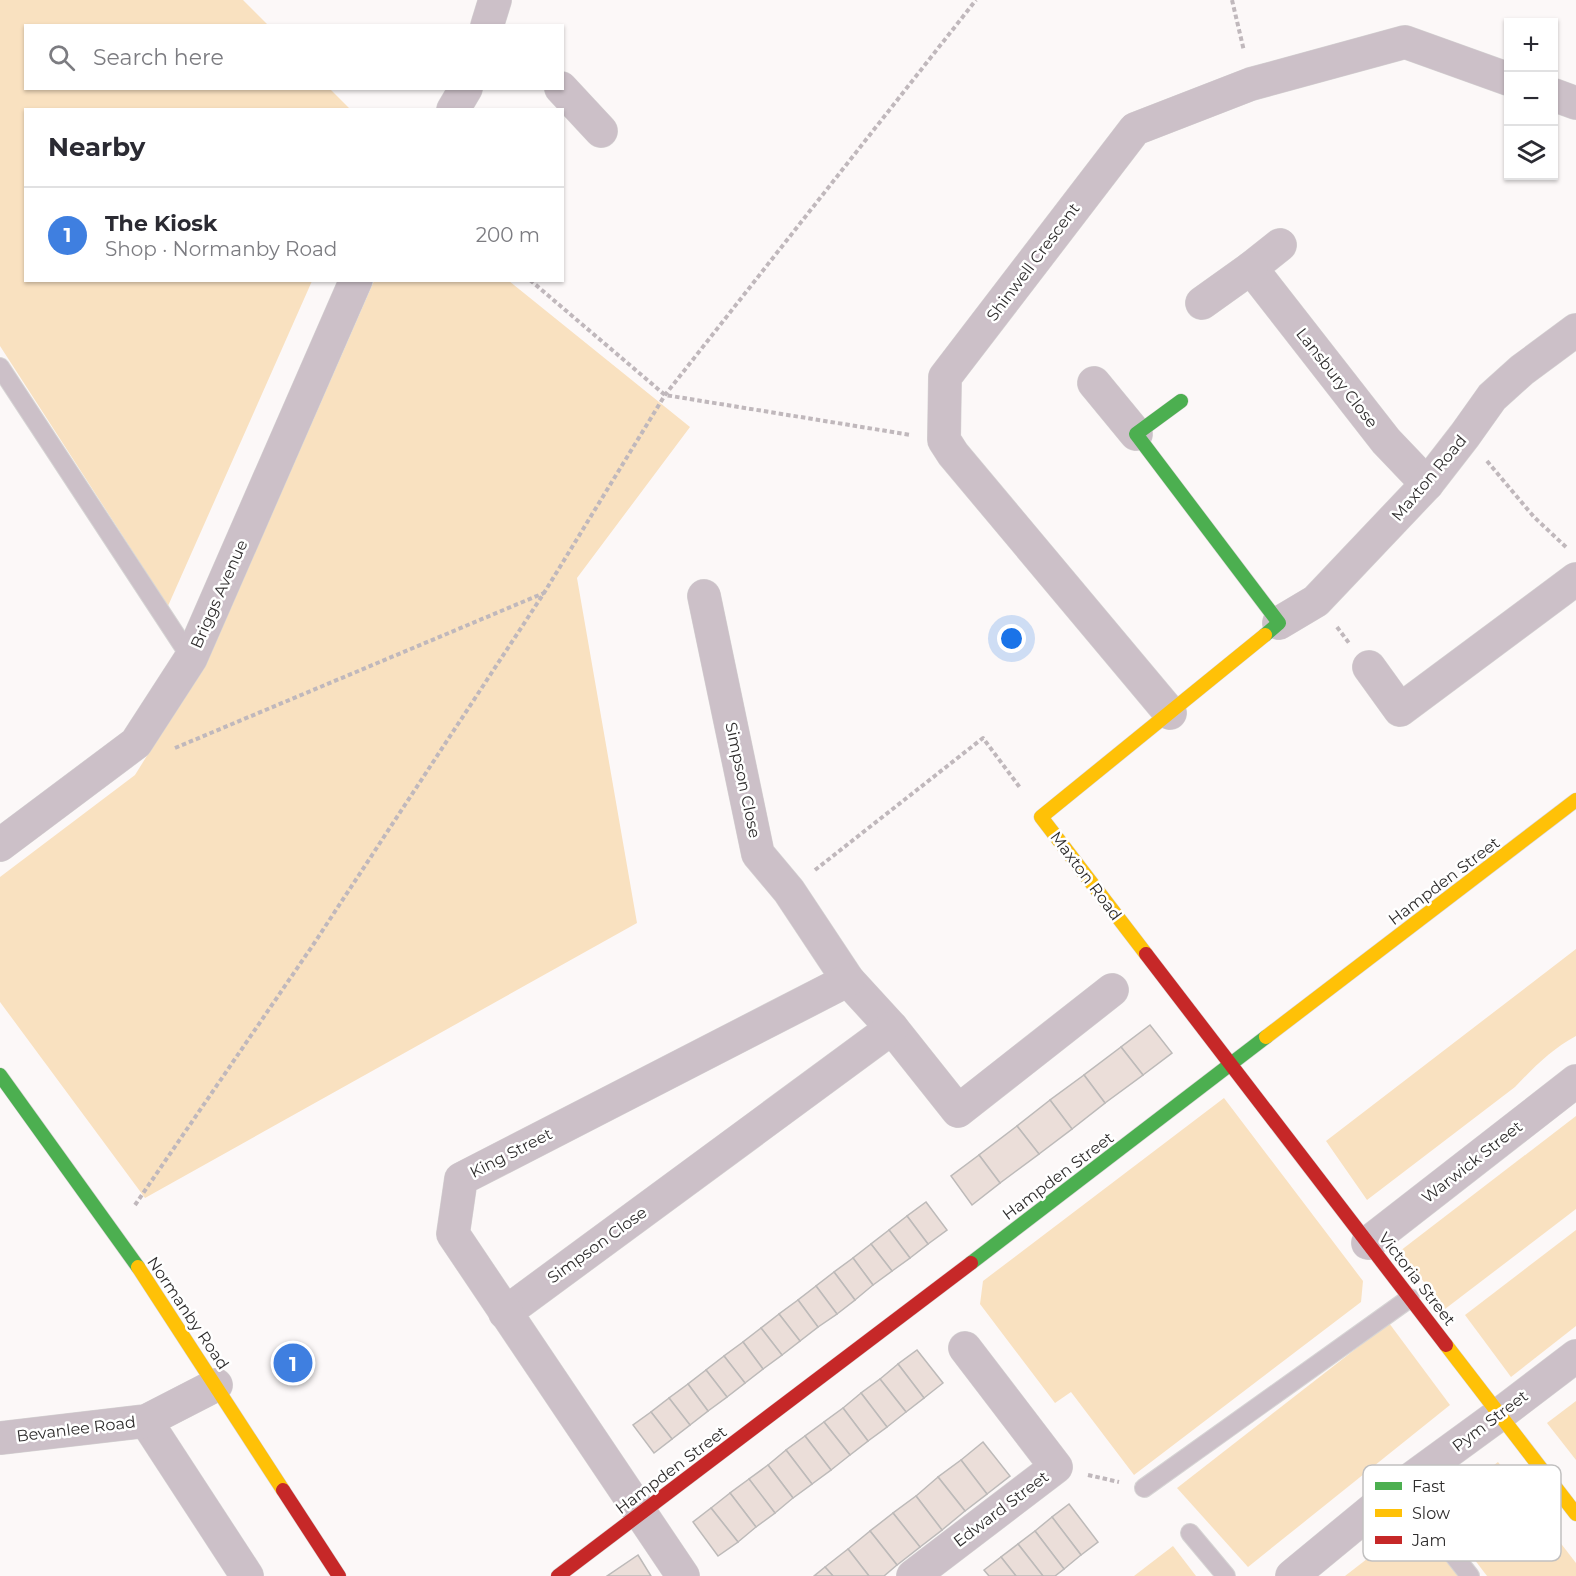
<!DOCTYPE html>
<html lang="en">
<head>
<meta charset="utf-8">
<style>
	body { margin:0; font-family:Montserrat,sans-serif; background:#f2f2f3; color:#2b2b33 }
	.controls { position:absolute; right:18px; top:18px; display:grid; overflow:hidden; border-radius:0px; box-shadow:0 2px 4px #0004 }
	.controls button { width:54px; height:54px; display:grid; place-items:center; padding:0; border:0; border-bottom:2px solid #e1e1e2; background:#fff; color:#2b2b33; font:30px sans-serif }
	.you { position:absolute; left:1012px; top:639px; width:21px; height:21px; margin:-15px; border:4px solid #fff; border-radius:50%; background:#1a73e8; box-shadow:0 0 0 9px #1a73e833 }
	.badge { display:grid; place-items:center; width:39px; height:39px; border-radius:50%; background:#777474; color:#fff; font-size:20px; font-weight:700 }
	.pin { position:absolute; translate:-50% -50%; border:3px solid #fff; box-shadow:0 2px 6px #0006 }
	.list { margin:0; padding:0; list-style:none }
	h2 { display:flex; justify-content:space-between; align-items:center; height:78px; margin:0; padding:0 24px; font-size:26px }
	h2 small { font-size:20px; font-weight:400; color:#7c7c81 }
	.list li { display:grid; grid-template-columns:39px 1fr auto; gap:18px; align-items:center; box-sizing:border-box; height:96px; padding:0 24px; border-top:2px solid #e1e1e2 }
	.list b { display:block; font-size:22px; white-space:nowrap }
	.list p { margin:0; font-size:20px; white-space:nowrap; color:#7c7c81 }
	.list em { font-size:20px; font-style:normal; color:#7c7c81 }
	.icon { flex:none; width:33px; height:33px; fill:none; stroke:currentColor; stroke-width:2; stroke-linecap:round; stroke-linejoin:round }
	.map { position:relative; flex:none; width:1576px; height:1576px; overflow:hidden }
	.search { position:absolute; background:#fff; box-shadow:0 2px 4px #0004; left:24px; top:24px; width:540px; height:66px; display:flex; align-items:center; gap:15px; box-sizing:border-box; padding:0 21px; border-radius:0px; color:#7c7c81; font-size:22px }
	.panel { position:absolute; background:#fff; box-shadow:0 2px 4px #0004; left:24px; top:108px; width:540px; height:174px; border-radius:0px }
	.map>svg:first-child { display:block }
	.green { fill:#f9e1c0 }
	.building { fill:#ebded9; stroke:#bdbab9; stroke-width:1.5 }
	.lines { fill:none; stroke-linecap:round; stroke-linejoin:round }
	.lane-casing { stroke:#d6d4d4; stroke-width:20 }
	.street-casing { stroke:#d6d4d4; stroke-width:34 }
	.fast-casing { stroke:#d6d4d4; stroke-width:15 }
	.slow-casing { stroke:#d6d4d4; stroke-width:15 }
	.jam-casing { stroke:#d6d4d4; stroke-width:15 }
	.path { stroke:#c0b8bc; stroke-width:4; stroke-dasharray:4.5 3; stroke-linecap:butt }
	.lane { stroke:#ccc0c8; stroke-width:18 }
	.street { stroke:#ccc0c8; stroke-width:33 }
	.fast { stroke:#4caf50; stroke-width:14 }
	.slow { stroke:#ffc107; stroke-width:14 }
	.jam { stroke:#c62828; stroke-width:14 }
	.labels { text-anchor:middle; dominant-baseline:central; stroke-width:5; stroke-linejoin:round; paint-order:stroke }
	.street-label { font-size:16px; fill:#2f2d2d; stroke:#fff }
	.key { fill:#fff; stroke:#c1c0c0; stroke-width:1.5 }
	.key-label { font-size:16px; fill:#2f2d2d }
</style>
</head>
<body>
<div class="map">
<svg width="1576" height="1576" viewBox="0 0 1576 1576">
	<rect width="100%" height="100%" fill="#fcf8f8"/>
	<g class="green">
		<polygon points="0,0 243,0 268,25 26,26 26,88 330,89 350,109 26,110 26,280 312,281 168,606 0,346"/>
		<polygon points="374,281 509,281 690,427 577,578 637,923 145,1198 0,1002 0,877 135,775 211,653"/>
		<path d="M1576,949V1036C1552,1049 1534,1067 1515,1087L1367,1200L1326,1141Z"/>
		<polygon points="1224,1098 1363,1281 1361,1302 1134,1475 1071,1392 1055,1403 980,1304 983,1281"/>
		<polygon points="1576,1116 1576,1209 1445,1309 1400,1251"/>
		<polygon points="1576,1230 1576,1326 1511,1377 1465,1315"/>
		<polygon points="1389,1323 1450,1405 1248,1567 1177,1488"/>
		<polygon points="1576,1401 1576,1460 1547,1423"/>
		<polygon points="1498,1462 1576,1563 1576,1576 1487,1576 1436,1509"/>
		<polygon points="1416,1521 1459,1576 1345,1576"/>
		<polygon points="1173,1546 1196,1576 1134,1576"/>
	</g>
	<g class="building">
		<polygon points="1150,1025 1172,1053 1143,1075 1121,1047"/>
		<polygon points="1121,1047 1143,1075 1105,1103 1084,1075"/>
		<polygon points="1084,1075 1105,1103 1072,1129 1050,1100"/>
		<polygon points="1050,1100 1072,1129 1039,1154 1017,1126"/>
		<polygon points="1017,1126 1039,1154 1000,1183 979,1155"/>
		<polygon points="979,1155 1000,1183 972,1205 951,1176"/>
		<polygon points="926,1202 947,1230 928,1244 907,1216"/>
		<polygon points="907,1216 928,1244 910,1258 889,1230"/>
		<polygon points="889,1230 910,1258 892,1271 871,1244"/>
		<polygon points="871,1244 892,1271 873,1285 853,1258"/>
		<polygon points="853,1258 873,1285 855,1300 834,1272"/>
		<polygon points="834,1272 855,1300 837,1314 816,1286"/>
		<polygon points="816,1286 837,1314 818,1327 798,1300"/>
		<polygon points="798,1300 818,1327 800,1341 779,1314"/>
		<polygon points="779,1314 800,1341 782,1355 761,1328"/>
		<polygon points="761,1328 782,1355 763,1369 743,1342"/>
		<polygon points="743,1342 763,1369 745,1383 724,1356"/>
		<polygon points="917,1350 943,1383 924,1398 898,1364"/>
		<polygon points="724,1356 745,1383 727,1397 706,1370"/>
		<polygon points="898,1364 924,1398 906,1412 880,1379"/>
		<polygon points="706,1370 727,1397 708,1411 688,1384"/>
		<polygon points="880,1379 906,1412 887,1427 861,1393"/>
		<polygon points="688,1384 708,1411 690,1425 669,1398"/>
		<polygon points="861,1393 887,1427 868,1441 843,1408"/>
		<polygon points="669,1398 690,1425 672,1439 651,1412"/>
		<polygon points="843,1408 868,1441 850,1455 824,1422"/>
		<polygon points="651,1412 672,1439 654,1453 633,1425"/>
		<polygon points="824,1422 850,1455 831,1470 805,1436"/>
		<polygon points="805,1436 831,1470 812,1484 786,1450"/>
		<polygon points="983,1442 1010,1476 987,1494 961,1460"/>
		<polygon points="786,1450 812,1484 793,1498 768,1465"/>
		<polygon points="961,1460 987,1494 965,1511 938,1477"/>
		<polygon points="768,1465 793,1498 775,1513 749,1479"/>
		<polygon points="938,1477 965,1511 942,1530 916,1496"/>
		<polygon points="749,1479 775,1513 756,1527 730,1493"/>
		<polygon points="730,1493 756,1527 738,1542 711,1508"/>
		<polygon points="916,1496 942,1530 920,1547 893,1513"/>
		<polygon points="1069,1504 1098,1542 1081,1555 1052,1517"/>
		<polygon points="711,1508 738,1542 718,1556 693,1522"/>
		<polygon points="893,1513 920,1547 897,1565 870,1531"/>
		<polygon points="1052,1517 1081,1555 1064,1569 1035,1531"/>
		<polygon points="870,1531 897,1565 884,1576 869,1576 848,1549"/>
		<polygon points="1035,1531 1064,1569 1055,1576 1043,1576 1018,1544"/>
		<polygon points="1018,1544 1043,1576 1016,1576 1001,1557"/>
		<polygon points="848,1549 869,1576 833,1576 825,1567"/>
		<polygon points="638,1555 651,1576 607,1576"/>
		<polygon points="1001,1557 1016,1576 989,1576 984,1570"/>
		<polygon points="825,1567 833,1576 814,1576"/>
	</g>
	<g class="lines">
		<defs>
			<g id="lane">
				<polyline points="0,367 191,658"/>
				<polyline points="1400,1487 1470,1576"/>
				<polyline points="1144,1488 1410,1298"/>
				<polyline points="1190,1533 1226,1576"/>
			</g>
			<g id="street">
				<polyline points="487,26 495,0"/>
				<polyline points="561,88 601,131"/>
				<polyline points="1554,95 1576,103"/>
				<polyline points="453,110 466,88"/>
				<polyline points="1280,245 1251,268 1386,441 1427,484"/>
				<polyline points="1202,303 1251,268"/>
				<polyline points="1094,383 1136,434"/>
				<polyline points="704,596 758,854 789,891 848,980 892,1028 958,1111 1112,990"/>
				<polyline points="1279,623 1316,601 1427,484 1465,435 1492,397 1522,370 1576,330"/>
				<polyline points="1369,667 1400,710 1576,579"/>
				<polyline points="1170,713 953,454 944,440 945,377 1135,129 1251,84 1405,42 1508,79"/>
				<polyline points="0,845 136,743 191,658 356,280"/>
				<polyline points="1368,1243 1576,1081"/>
				<polyline points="505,1313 892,1028"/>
				<polyline points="146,1421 247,1576"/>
				<polyline points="0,1438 146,1421 216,1385"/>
				<polyline points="683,1576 453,1234 461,1179 848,980"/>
				<polyline points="913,1576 1056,1467 965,1348"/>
				<polyline points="1292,1576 1400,1487 1500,1414 1576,1356"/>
			</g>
			<g id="fast">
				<polyline points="1181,401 1136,434 1279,623 1265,635"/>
				<polyline points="0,1075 138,1267"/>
				<polyline points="971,1263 1266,1037"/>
			</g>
			<g id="slow">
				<polyline points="1146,954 1041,817 1265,635"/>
				<polyline points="1266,1037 1576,800"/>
				<polyline points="138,1267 283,1490"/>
				<polyline points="1446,1345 1576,1514"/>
			</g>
			<g id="jam">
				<polyline points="1146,954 1446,1345"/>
				<polyline points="283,1490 339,1576"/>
				<polyline points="558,1576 971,1263"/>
			</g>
		</defs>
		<use href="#lane" class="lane-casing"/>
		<use href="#street" class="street-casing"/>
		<use href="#fast" class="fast-casing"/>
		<use href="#slow" class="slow-casing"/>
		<use href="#jam" class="jam-casing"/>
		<g class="path">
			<polyline points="1232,0 1244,51"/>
			<polyline points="530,280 665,395 911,435"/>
			<polyline points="1487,461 1534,517 1567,548"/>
			<polyline points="1337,627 1349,643"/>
			<polyline points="175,748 544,593"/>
			<polyline points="815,870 983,738 1021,789"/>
			<polyline points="135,1205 313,945 544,593 665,395 976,0"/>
			<polyline points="1088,1475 1119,1482"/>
		</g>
		<use href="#lane" class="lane"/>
		<use href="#street" class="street"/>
		<use href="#fast" class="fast"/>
		<use href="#slow" class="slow"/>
		<use href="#jam" class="jam"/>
	</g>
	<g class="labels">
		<g class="street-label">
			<text transform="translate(1033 262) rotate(-53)">Shinwell Crescent</text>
			<text transform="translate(1337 378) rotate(52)">Lansbury Close</text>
			<text transform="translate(1429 478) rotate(-50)">Maxton Road</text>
			<text transform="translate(219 594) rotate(-66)">Briggs Avenue</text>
			<text transform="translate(743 780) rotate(78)">Simpson Close</text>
			<text transform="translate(1086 876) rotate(53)">Maxton Road</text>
			<text transform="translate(1444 881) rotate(-37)">Hampden Street</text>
			<text transform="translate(511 1153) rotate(-27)">King Street</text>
			<text transform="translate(1472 1162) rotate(-38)">Warwick Street</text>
			<text transform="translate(1058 1176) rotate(-37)">Hampden Street</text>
			<text transform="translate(597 1245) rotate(-36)">Simpson Close</text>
			<text transform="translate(1417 1279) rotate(52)">Victoria Street</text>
			<text transform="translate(188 1313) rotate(56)">Normanby Road</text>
			<text transform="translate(1490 1421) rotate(-37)">Pym Street</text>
			<text transform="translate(76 1429) rotate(-7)">Bevanlee Road</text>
			<text transform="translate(671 1470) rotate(-37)">Hampden Street</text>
			<text transform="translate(1001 1509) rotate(-37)">Edward Street</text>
		</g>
	</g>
	<rect x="1363" y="1465" width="198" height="96" rx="9" class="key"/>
	<rect x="1375" y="1482" width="27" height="8" fill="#4caf50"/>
	<rect x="1375" y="1509" width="27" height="8" fill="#ffc107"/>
	<rect x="1375" y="1536" width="27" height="8" fill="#c62828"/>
	<g class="key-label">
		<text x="1412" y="1492">Fast</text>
		<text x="1412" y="1519">Slow</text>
		<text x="1412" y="1546">Jam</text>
	</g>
</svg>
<div class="controls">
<button>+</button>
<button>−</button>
<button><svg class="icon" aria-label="layers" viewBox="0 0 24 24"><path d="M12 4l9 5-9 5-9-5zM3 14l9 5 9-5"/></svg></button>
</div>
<div class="you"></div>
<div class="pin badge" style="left:293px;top:1363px;background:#3f7fe0">1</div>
<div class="search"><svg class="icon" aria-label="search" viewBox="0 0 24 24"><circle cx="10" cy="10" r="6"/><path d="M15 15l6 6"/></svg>Search here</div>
<section class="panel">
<h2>Nearby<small></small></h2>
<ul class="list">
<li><span class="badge" style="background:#3f7fe0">1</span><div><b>The Kiosk</b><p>Shop · Normanby Road</p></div><em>200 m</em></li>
</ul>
</section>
</div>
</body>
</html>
